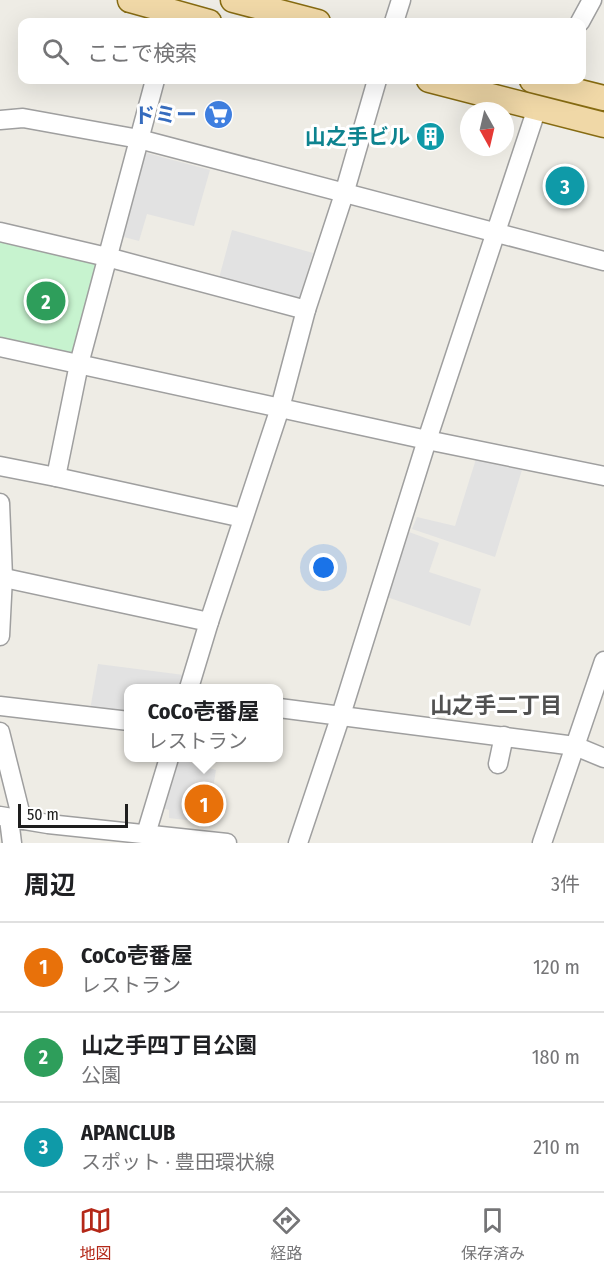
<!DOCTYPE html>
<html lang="ja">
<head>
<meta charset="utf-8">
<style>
	body { margin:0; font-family:"Fira Sans Condensed","Noto Sans JP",sans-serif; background:#f2f2f2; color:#202124 }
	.compass { position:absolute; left:460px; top:102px; width:54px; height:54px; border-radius:50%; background:#fff; box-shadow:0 6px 24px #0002; rotate:172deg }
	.scale { position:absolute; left:18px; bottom:15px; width:110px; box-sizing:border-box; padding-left:6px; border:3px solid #1e1e1e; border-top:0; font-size:16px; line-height:21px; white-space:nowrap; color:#1e1e1e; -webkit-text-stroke:4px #fff; paint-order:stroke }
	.you { position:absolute; left:324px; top:568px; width:21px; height:21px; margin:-15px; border:4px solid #fff; border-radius:50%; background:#1a73e8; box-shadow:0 0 0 9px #1a73e833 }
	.badge { display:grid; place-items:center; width:39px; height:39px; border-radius:50%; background:#b42818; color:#fff; font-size:20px; font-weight:700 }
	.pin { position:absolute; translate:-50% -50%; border:3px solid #fff; box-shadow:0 2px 6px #0006 }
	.popup { position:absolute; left:124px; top:684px; width:159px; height:78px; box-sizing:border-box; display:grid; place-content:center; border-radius:12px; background:#fff; filter:drop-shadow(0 2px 4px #0005); font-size:20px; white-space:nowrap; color:#757577 }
	.popup b { font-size:22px; color:#202124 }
	.popup::after { content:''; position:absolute; left:50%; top:100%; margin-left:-12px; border:12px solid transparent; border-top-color:#fff }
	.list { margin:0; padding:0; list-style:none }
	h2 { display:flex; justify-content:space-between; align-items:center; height:78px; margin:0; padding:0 24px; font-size:26px }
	h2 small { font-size:20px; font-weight:400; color:#757577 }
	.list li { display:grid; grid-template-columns:39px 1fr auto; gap:18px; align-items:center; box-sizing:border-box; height:90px; padding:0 24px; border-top:2px solid #e0e0e0 }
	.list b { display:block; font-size:22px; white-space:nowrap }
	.list p { margin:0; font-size:20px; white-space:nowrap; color:#757577 }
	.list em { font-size:20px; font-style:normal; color:#757577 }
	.icon { flex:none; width:33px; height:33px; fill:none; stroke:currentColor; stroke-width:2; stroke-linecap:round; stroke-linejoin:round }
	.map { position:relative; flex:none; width:604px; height:843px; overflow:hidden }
	.search { position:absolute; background:#fff; box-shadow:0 6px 24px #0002; left:18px; right:18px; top:18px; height:66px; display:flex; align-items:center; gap:15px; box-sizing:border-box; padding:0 21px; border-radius:12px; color:#757577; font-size:22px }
	.sheet { height:348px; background:#fff }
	nav { display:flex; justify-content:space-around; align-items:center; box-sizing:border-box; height:84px; border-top:2px solid #e0e0e0; background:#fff; font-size:16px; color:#757577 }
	nav a { display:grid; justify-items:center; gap:3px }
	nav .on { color:#b42818 }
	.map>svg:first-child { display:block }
	.park { fill:#c7f3cf }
	.parking { fill:#e2e2e2 }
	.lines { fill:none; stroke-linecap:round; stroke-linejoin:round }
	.minor-casing { stroke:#9f9f9f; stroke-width:21 }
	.major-casing { stroke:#866b12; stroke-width:27 }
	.minor { stroke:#fff; stroke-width:18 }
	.major { stroke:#f0d8a7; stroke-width:24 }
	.labels { text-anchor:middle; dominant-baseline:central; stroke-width:6; stroke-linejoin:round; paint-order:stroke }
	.shop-label { font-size:21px; font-weight:bold; fill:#366cbe; stroke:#fff; text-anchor:end }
	.culture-label { font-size:21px; font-weight:bold; fill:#0d838f; stroke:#fff; text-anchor:end }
	.neighbourhood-label { font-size:22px; font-weight:bold; fill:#515151; stroke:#fff }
</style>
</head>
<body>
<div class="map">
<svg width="604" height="843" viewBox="0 0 604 843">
	<rect width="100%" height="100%" fill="#eeece5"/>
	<polygon class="park" points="0,236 104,259 77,360 0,344"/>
	<g class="parking">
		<polygon points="143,152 210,170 194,226 147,214 139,241 120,236"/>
		<polygon points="232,230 313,253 299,300 219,278"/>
		<polygon points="476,459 522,470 495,557 412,529 417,517 455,526"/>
		<polygon points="409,532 439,543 429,572 481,589 470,626 387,597"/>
		<polygon points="98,664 184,675 181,688 129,688 129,714 90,710"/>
		<polygon points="176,758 216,770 213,788 199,787 194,821 169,818 169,810 162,808"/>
	</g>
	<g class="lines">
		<defs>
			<g id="minor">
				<polyline points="394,22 401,0"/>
				<polyline points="580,22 592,0"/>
				<polyline points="0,120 23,118 139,139 604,261"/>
				<polyline points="0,232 107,257 306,310"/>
				<polyline points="0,347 427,440 604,476"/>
				<polyline points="0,466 56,477 79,364 155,80"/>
				<polyline points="56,477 243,518"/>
				<polyline points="0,503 3,577 0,636"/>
				<polyline points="0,577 209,622"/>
				<polyline points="189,688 209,622 280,408 306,310 344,194 377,80"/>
				<polyline points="0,706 129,721"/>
				<polyline points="279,708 575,746 604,758"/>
				<polyline points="0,732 22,820"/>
				<polyline points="498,764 504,736"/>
				<polyline points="0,816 48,824 227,843"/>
				<polyline points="9,819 12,843"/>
				<polyline points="146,834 169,758"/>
				<polyline points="298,843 341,715 427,440 537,108"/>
				<polyline points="542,843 604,661"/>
			</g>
			<g id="major">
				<polyline points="130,0 209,22"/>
				<polyline points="233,0 318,22"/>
				<polyline points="429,80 604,125"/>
				<polyline points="532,80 604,98"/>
			</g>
		</defs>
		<use href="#minor" class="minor-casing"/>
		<use href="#major" class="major-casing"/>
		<use href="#minor" class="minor"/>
		<use href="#major" class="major"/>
	</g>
	<defs>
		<symbol id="supermarket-disc" viewBox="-11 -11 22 22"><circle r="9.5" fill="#3f7fe0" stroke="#fff"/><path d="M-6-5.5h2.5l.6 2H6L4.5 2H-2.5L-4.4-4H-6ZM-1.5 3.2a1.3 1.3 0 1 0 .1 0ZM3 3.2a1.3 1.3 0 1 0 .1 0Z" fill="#fff"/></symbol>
		<symbol id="building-disc" viewBox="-11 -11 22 22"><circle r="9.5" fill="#0f9aa8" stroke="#fff"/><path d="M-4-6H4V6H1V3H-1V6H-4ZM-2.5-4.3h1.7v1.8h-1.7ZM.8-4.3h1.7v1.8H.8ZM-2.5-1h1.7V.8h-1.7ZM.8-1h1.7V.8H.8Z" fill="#fff"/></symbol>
	</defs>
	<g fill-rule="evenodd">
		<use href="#supermarket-disc" x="202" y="98" width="33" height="33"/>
		<use href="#building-disc" x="414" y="120" width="33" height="33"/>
	</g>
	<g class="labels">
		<g class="shop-label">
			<text x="197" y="115">ドミー</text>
		</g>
		<g class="culture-label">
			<text x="410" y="137">山之手ビル</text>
		</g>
		<g class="neighbourhood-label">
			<text x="496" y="705">山之手二丁目</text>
		</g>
	</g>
</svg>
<svg class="compass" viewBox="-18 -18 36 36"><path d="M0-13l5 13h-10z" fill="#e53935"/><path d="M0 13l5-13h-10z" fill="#757577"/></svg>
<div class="scale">50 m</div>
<div class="you"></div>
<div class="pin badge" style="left:204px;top:804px;background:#e8710a">1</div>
<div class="popup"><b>CoCo壱番屋</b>レストラン</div>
<div class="pin badge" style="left:46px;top:301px;background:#2e9e5b">2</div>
<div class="pin badge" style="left:565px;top:186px;background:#0f9aa8">3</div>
<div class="search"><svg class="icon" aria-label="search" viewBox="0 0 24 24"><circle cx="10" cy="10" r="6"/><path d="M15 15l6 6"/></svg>ここで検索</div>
</div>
<section class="sheet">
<h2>周辺<small>3件</small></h2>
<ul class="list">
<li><span class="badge" style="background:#e8710a">1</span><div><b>CoCo壱番屋</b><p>レストラン</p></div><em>120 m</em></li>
<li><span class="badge" style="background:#2e9e5b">2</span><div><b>山之手四丁目公園</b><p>公園</p></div><em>180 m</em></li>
<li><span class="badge" style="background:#0f9aa8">3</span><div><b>APANCLUB</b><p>スポット · 豊田環状線</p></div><em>210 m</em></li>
</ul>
</section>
<nav>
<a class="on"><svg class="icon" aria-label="map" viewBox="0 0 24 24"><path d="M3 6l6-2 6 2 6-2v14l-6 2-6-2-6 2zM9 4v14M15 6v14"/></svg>地図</a>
<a><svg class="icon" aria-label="directions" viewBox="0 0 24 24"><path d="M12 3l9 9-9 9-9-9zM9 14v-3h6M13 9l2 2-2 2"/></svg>経路</a>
<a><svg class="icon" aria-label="saved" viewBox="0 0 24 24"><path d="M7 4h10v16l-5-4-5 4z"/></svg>保存済み</a>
</nav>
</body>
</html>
